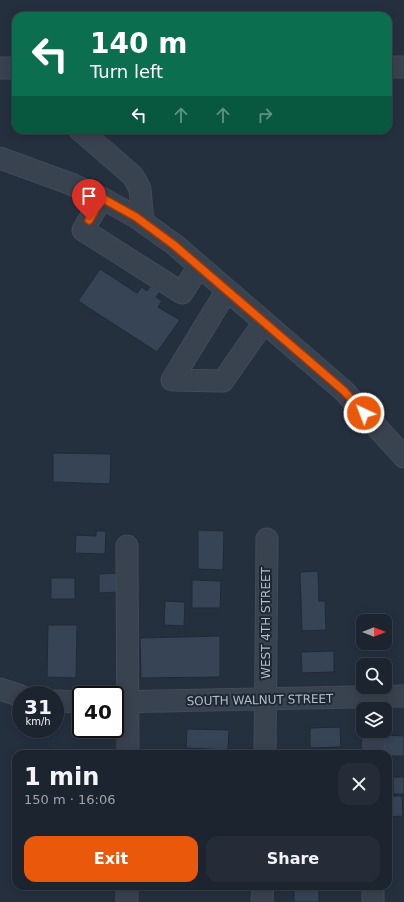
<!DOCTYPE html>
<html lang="en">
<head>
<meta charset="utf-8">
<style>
	:root { --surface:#1c242f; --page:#252c37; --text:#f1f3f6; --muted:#a0a4aa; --line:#3a414b; --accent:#ea580c }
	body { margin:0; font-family:"DejaVu Sans",sans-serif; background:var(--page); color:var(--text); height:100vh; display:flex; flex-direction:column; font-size:15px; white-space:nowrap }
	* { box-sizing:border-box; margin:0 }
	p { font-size:13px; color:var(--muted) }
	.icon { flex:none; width:22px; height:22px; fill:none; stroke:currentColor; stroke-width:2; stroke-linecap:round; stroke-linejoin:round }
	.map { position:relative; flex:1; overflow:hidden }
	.panel { position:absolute; left:12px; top:750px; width:380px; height:140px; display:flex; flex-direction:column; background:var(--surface); border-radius:12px; box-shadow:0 2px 10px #0003,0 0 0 1px var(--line) }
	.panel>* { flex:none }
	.banner { position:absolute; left:12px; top:12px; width:380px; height:122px; border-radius:12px; box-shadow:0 2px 10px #0003,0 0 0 1px var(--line); background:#0b6e4f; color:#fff; overflow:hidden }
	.needle { width:26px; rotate:90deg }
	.tools { position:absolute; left:356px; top:614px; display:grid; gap:8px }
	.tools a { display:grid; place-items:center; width:36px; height:36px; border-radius:8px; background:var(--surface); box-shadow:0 2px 10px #0003,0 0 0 1px var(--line); font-size:20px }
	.speed { position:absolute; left:12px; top:686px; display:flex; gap:8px; font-size:20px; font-weight:700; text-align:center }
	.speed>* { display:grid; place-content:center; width:52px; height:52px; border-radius:50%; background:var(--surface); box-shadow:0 2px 10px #0003,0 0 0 1px var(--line); line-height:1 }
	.speed small { font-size:10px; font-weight:400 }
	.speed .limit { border:2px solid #111; border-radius:6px; background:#fff; color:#111 }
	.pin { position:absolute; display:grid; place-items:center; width:34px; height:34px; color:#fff; margin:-41px -17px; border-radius:50% 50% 50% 0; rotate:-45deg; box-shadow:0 0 4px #0007 }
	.pin .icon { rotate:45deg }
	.me { position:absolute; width:44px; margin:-22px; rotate:317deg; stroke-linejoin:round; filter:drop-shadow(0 0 3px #0008) }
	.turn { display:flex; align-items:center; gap:14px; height:84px; padding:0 12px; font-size:18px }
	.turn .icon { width:52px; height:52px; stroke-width:2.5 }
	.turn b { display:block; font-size:28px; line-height:34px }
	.lanes { display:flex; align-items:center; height:38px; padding:0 12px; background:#0003; justify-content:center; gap:20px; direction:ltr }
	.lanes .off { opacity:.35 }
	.round { display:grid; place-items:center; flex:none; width:42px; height:42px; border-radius:12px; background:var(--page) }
	.overview { display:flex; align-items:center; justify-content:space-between; height:68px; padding:0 12px }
	h1 { font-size:24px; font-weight:700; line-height:30px }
	.cta { display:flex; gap:8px; margin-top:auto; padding:8px 12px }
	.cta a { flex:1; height:46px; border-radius:12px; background:var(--accent); color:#fff; font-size:16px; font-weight:700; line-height:46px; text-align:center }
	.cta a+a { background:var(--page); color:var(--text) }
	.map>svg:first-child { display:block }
</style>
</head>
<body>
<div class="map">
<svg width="404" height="902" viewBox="0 0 404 902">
	<rect width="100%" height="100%" fill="#25303f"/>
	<path fill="#364456" stroke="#202936" d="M 100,269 L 137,293 L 142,287 L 147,291 L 150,286 L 160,292 L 156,297 L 162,301 L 158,307 L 180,320 L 157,352 L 78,301 Z
		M 53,453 L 111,454 L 110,484 L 53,482 Z
		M 198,530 L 224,531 L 223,570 L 198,569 Z
		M 96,531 L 106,531 L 105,554 L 75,553 L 76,535 L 96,536 Z
		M 318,571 L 319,601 L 325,601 L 326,630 L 302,631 L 300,572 Z
		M 119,573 L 119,592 L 99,593 L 99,574 Z
		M 51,578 L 75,578 L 75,599 L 51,599 Z
		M 192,580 L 221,581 L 220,608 L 192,608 Z
		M 165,601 L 185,602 L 184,626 L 164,625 Z
		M 48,625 L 77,625 L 76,678 L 47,677 Z
		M 220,636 L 220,677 L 141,678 L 140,638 Z
		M 334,651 L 334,672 L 302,673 L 301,652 Z
		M 340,727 L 341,747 L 310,748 L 310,728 Z
		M 187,729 L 229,730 L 228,750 L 186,748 Z
		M 385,735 L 404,736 L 404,756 L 388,756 L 388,754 L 384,754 Z
		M 393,777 L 404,777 L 404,794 L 393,794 Z
		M 388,796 L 402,796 L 403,816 L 388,817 Z
		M 294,886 L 319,886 L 319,902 L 294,902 Z"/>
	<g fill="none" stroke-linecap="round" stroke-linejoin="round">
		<defs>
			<path id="minor" d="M 388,67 L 404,67
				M 0,68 L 16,68
				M 80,130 L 133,176 L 140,189 L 143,222
				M 0,158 L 71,184 L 107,201 L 136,217 L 175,245 L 344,391 L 404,457
				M 102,198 L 83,230 L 182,293 L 199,266
				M 227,290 L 172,380 L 223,381 L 264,322
				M 127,546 L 128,754
				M 0,689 L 21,696
				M 55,701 L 81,702
				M 115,702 L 404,696
				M 265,754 L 267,539
				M 374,754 L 374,731
				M 127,902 L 127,886
				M 262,902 L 263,886
				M 373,902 L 373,886"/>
		</defs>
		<use href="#minor" stroke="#424b58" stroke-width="23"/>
		<use href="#minor" stroke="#39424f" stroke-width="21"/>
	</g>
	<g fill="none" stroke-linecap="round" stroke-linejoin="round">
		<defs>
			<path id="route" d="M 89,220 L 102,198 L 136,217 L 174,245 L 344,391 L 364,413"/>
		</defs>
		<use href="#route" stroke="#983908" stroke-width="10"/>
		<use href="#route" stroke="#ea580c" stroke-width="7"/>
	</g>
	<g text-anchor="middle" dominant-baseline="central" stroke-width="4" stroke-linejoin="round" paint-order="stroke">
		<g font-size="12" fill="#b5bdca" stroke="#1e2734">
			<text transform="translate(266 623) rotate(-90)">WEST 4TH STREET</text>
			<text transform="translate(260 700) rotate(-1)">SOUTH WALNUT STREET</text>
		</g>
	</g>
</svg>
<div class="tools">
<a><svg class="needle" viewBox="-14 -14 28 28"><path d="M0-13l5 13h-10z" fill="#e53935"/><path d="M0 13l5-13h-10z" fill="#a0a4aa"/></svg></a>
<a><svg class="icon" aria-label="search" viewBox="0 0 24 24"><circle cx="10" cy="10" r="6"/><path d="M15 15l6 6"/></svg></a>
<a><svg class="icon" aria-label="layers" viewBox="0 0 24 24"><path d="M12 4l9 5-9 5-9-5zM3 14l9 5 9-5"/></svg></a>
</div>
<div class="speed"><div>31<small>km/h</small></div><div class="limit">40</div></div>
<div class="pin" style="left:89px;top:220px;background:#d93025"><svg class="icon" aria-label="arrive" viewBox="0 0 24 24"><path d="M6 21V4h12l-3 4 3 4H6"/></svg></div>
<svg class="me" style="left:364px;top:413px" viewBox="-20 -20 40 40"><circle r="17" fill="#ea580c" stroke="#fff" stroke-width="3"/><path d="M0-11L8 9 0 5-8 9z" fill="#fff"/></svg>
<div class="banner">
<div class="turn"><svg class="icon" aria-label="left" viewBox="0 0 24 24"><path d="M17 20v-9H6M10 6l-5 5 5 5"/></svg><div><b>140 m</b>Turn left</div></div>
<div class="lanes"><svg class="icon" aria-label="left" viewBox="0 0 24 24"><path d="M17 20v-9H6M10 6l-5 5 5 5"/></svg><svg class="icon off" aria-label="ahead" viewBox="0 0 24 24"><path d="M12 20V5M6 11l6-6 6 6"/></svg><svg class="icon off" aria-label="ahead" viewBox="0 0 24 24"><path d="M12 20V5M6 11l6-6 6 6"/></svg><svg class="icon off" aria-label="right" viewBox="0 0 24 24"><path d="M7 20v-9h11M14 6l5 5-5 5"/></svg></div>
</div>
<section class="panel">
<div class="overview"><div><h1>1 min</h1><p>150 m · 16:06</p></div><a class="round"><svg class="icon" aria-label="close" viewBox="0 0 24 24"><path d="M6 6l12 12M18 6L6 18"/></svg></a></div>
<div class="cta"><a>Exit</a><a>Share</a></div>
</section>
</div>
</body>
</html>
